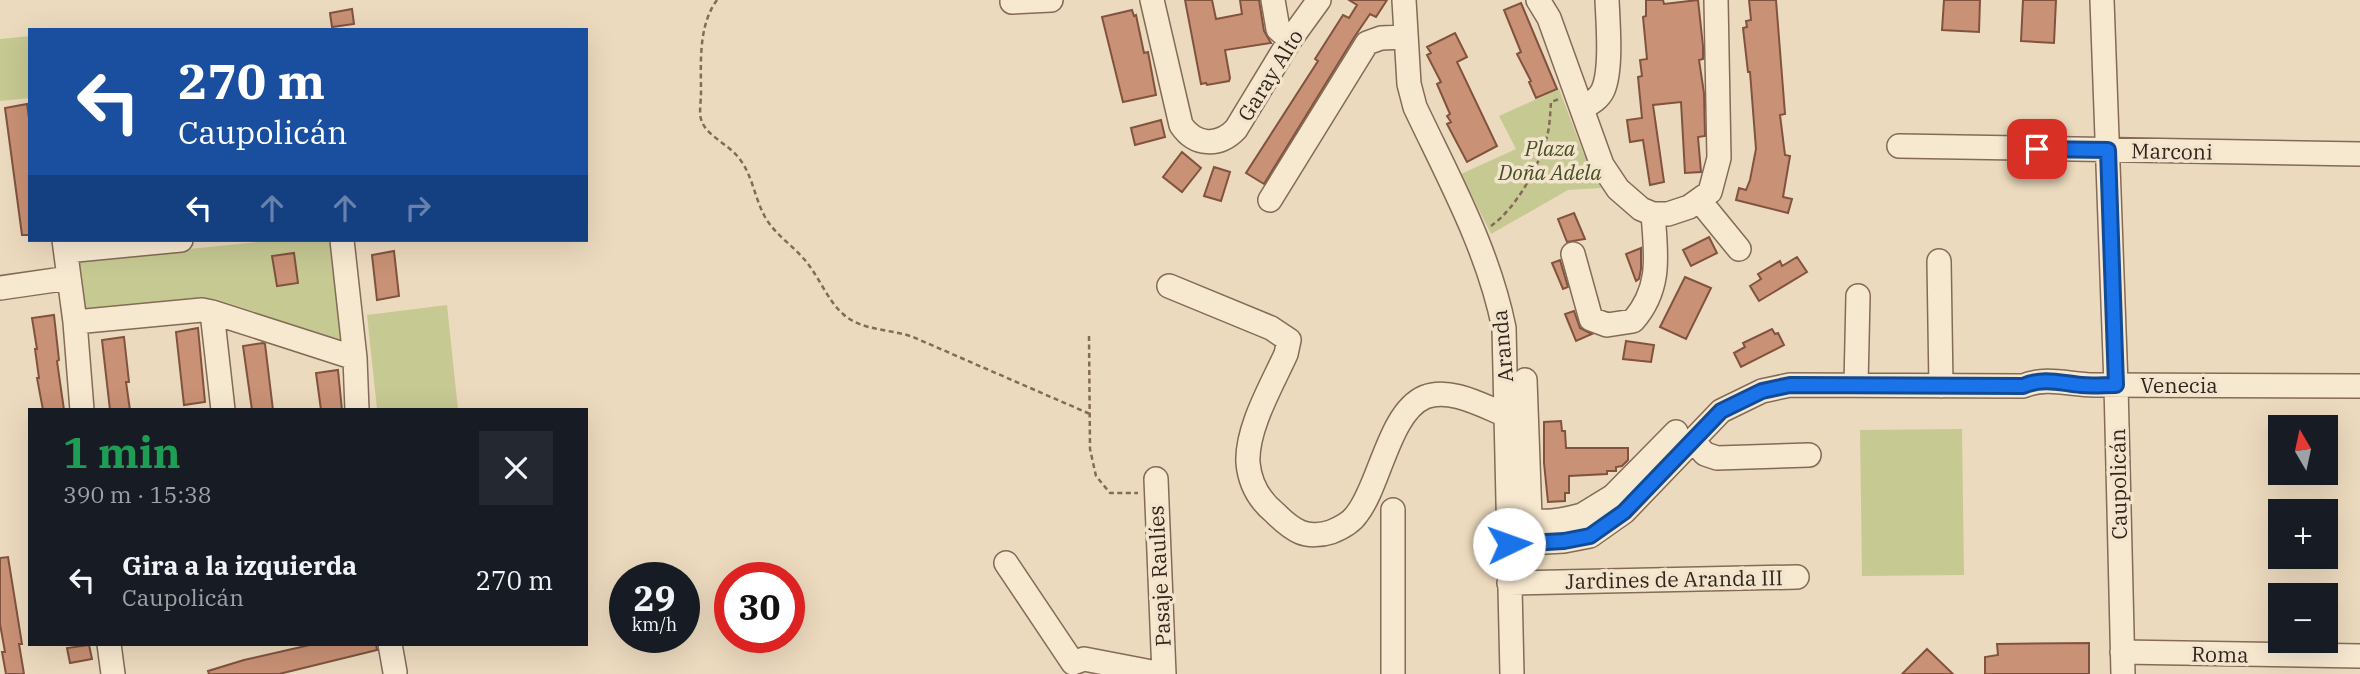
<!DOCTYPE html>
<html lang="es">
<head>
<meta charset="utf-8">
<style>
	:root { --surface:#171b24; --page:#242831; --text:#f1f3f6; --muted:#9ea1a6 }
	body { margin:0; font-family:"IBM Plex Serif",serif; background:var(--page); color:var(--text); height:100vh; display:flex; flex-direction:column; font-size:26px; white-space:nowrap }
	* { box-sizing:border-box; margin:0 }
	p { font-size:23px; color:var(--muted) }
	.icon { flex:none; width:38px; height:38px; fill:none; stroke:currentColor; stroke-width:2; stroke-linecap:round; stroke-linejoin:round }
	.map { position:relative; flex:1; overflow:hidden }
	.sheet { position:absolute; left:28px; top:408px; width:560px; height:238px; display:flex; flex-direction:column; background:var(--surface); border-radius:0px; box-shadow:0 7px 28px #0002 }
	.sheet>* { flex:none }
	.banner { position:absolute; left:28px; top:28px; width:560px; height:214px; border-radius:0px; box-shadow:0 7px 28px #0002; background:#1a4fa0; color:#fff; overflow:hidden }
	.needle { width:46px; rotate:351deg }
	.fabs { position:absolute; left:2268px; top:415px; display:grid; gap:14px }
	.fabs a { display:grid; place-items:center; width:70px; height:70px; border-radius:0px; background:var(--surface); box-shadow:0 7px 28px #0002; font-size:35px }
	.speed { position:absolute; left:609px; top:562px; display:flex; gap:14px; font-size:35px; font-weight:700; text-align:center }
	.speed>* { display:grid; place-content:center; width:91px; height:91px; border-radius:50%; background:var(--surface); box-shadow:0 7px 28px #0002; line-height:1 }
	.speed small { font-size:18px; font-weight:400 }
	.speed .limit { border:10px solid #d22; background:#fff; color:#111 }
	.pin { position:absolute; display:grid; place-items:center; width:60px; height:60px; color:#fff; margin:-30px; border-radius:14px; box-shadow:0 4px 10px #0006 }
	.me { position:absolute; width:77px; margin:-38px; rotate:87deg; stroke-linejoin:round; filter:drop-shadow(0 0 5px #0008) }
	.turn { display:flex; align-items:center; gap:24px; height:147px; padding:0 35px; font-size:32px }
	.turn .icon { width:91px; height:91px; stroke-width:2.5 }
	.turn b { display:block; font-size:49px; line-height:60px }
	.lanes { display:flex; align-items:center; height:66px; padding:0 35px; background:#0003; justify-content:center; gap:35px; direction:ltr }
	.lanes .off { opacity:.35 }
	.round { display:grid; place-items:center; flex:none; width:74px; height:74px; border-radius:0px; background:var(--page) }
	.overview { display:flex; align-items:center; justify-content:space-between; height:119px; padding:0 35px }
	h1 { font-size:42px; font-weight:800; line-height:52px; color:#1e9e55 }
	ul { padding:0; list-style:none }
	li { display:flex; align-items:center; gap:21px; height:105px; padding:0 35px }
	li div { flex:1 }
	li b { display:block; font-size:26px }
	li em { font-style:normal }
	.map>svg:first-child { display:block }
</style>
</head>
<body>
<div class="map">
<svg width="2360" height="674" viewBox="0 0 2360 674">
	<rect width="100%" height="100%" fill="#ecdabe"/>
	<path fill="#c7c993" d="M 30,36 L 30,98 L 0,101 L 0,39 Z
		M 1559,89 L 1583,152 L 1601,188 L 1568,190 L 1491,234 L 1461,174 L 1516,149 L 1499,116 Z
		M 277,240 L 335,240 L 348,343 L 216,299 L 88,311 L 83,307 L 77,264 L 80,260 Z
		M 447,305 L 458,409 L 377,409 L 367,315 Z
		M 1962,429 L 1964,575 L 1862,576 L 1860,430 Z"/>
	<path fill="#c99175" stroke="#81533e" stroke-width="2" d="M 1185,0 L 1212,0 L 1216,19 L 1242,14 L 1240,0 L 1259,0 L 1264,31 L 1271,43 L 1225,50 L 1230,78 L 1229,81 L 1207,85 L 1206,83 L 1201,84 Z
		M 1349,0 L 1387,0 L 1376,17 L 1370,14 L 1355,36 L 1264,184 L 1246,173 L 1318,61 L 1315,59 L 1343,15 L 1349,18 L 1357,5 Z
		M 1646,0 L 1663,0 L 1664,4 L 1698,0 L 1703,46 L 1703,59 L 1699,60 L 1704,93 L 1705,136 L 1698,137 L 1701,172 L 1685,173 L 1681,102 L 1653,105 L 1664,182 L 1650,185 L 1643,140 L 1630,142 L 1627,120 L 1642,118 L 1638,77 L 1642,76 L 1640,60 L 1647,59 L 1643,17 L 1646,16 Z
		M 1749,0 L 1776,0 L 1785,114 L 1780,115 L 1785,155 L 1790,156 L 1783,197 L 1792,199 L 1788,213 L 1736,200 L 1739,188 L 1746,190 L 1750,180 L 1756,149 L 1750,72 L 1748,72 L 1743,28 L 1747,27 L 1746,21 L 1751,20 Z
		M 1944,0 L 1980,0 L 1979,32 L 1942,30 Z
		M 2023,0 L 2056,0 L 2054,43 L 2021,41 Z
		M 1521,3 L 1557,89 L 1536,98 L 1529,82 L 1531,81 L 1517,54 L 1521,52 L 1504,10 Z
		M 352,9 L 354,24 L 332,27 L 330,13 Z
		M 1132,10 L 1134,16 L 1136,15 L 1144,53 L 1148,52 L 1156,95 L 1123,102 L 1102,17 Z
		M 1455,33 L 1467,57 L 1457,62 L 1497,146 L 1467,162 L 1447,124 L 1451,122 L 1447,116 L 1450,114 L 1437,84 L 1441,82 L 1427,55 L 1431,53 L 1427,47 Z
		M 27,104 L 30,125 L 30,235 L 22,235 L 5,108 Z
		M 1161,120 L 1165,137 L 1135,145 L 1131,128 Z
		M 1182,152 L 1201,168 L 1182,192 L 1163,177 Z
		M 1214,167 L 1230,172 L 1221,201 L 1204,196 Z
		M 1574,213 L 1585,239 L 1567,242 L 1558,219 Z
		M 1709,237 L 1717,253 L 1691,266 L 1683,250 Z
		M 1641,248 L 1641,269 L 1639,279 L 1636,281 L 1626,254 Z
		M 394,251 L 399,296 L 377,300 L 372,255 Z
		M 294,253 L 298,283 L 277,286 L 272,256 Z
		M 1797,257 L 1807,272 L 1759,301 L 1750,286 L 1761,279 L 1758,274 L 1780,261 L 1782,266 Z
		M 1560,260 L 1568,287 L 1563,289 L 1552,263 Z
		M 1685,277 L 1711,288 L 1686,339 L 1660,327 Z
		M 1574,311 L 1580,328 L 1592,334 L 1576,341 L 1565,314 Z
		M 54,315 L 59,360 L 57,361 L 64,410 L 43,410 L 37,378 L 39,378 L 35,349 L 37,349 L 32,318 Z
		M 198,328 L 205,402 L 184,405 L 176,332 Z
		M 1772,329 L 1775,334 L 1778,333 L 1784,345 L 1741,367 L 1734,353 L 1745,347 L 1743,343 Z
		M 124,337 L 129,382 L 126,382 L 130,410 L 110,410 L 102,340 Z
		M 1626,341 L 1654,345 L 1651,362 L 1623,359 Z
		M 263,343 L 265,344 L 273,410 L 252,410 L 243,346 Z
		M 338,370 L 342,410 L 321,410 L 316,373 Z
		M 1561,421 L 1562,431 L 1565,431 L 1566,448 L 1628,448 L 1628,460 L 1622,466 L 1616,467 L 1616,471 L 1607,471 L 1607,474 L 1569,476 L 1569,493 L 1565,493 L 1565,501 L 1548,502 L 1544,463 L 1544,422 Z
		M 8,557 L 22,644 L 19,644 L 24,674 L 6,674 L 2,652 L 5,652 L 0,624 L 0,558 Z
		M 2089,643 L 2089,674 L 1985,674 L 1985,657 L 1998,655 L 1997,644 Z
		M 314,644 L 376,644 L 377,650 L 279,674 L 209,674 L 208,671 L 244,660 Z
		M 89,645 L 92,659 L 70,663 L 67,648 Z
		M 1927,649 L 1953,674 L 1902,674 Z"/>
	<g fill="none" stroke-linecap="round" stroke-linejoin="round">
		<defs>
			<path id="minor" d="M 1152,0 L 1181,125 C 1195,146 1219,147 1236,129 L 1290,40 L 1319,0
				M 1273,0 L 1278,29 L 1290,40
				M 1404,0 L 1409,84 L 1415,107 C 1449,179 1488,249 1504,328 L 1512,674
				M 1538,0 L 1549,18 L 1602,165 L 1618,189 L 1641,209 L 1653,214 L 1668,214 L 1689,207 L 1710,192 L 1719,158 L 1716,0
				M 2102,0 L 2116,385 L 2123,674
				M 1012,2 L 1051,0
				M 1582,108 C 1591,103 1599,99 1603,90 C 1612,70 1608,23 1607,0
				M 1899,146 L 2360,154
				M 1270,200 L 1367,43 L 1381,38 L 1405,37
				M 1699,200 L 1739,249
				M 64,240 L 75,322 L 82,410
				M 342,240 L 355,358 L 357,410
				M 66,251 L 181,240
				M 1573,254 L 1591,319 L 1607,325 L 1633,321 C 1662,288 1656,254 1653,214
				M 1939,261 L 1941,386
				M 1169,286 L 1271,328 L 1289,340 L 1286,354 C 1272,385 1246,429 1248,463 C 1250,484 1259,500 1275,513 C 1282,520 1291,528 1300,532 C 1309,536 1322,535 1331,532 C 1341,528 1351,523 1357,514 C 1380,485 1389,412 1425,397 C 1450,387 1483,406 1506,415
				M 0,288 L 69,278
				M 212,312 L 223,410
				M 75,322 L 202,310 L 212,312 L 355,358
				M 1525,380 L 1530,517 L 1532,520 C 1547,524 1567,519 1582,515
				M 1856,385 L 1858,296
				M 1693,441 L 1705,454 L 1717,458 L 1809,455
				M 1156,479 L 1164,674
				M 1393,510 L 1393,674
				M 1587,528 L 1582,515 L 1613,496 L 1676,432
				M 1509,544 L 1564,541 L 1590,536 L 1624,512 L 1721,411 L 1762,391 L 1790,385 L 2023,386 C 2047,376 2070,385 2094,385 L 2360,386
				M 1006,563 L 1073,663
				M 1509,583 L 1797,577
				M 109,644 L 113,674
				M 390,644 L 395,672
				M 2122,652 L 2360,656
				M 1073,663 L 1084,659 L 1162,674"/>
		</defs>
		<use href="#minor" stroke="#836b57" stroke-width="26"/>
		<path stroke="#836b57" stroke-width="2.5" stroke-dasharray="5 3.5" stroke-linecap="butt" d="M 717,0 C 698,26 701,62 701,93 C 701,101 699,112 701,119 C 705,135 728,144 738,157 C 752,173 754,196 764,215 C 774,234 790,243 803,258 C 818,274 827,300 843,314 C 861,331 892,329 913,337 L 1090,414
			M 1491,226 C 1516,208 1537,170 1546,140 C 1550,128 1550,114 1551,102 L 1559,99
			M 1089,336 L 1090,449 L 1096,476 L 1110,493 L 1138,493"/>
		<use href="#minor" stroke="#f7e8d0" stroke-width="23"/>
	</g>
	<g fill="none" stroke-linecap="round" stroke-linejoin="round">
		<defs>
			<path id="route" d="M 1509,544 L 1564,541 L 1590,536 L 1624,512 L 1721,411 L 1762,391 L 1790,385 L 2023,386 C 2044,377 2060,383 2081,385 C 2092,386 2104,385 2116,385 L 2108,150 L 2037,149"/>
		</defs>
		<use href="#route" stroke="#114b97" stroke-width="18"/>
		<use href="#route" stroke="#1a73e8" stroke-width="12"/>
	</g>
	<g text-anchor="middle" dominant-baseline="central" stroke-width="7" stroke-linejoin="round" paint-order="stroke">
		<g font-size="21" fill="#33251c" stroke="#f3e5cd">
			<text transform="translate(1270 75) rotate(-58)">Garay Alto</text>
			<text transform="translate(2172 151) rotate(1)">Marconi</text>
			<text transform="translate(1502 346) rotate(-95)">Aranda</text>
			<text x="2179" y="385">Venecia</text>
			<text transform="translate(2118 484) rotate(-91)">Caupolicán</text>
			<text transform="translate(1159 576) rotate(-93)">Pasaje Raulíes</text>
			<text transform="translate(1674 579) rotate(-1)">Jardines de Aranda III</text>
			<text transform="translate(2220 654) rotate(1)">Roma</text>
		</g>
		<g font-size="21" font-style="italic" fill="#474e23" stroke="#f3e5cd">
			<text x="1550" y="148">Plaza<tspan x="1550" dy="24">Doña Adela</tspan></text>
		</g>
	</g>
</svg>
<div class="fabs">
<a><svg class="needle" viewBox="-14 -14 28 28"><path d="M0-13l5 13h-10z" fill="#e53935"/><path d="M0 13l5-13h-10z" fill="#9ea1a6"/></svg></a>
<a>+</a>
<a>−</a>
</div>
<div class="speed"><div>29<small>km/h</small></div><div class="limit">30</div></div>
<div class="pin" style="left:2037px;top:149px;background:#d93025"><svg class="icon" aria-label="arrive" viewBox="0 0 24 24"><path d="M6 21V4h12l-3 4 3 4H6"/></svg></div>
<svg class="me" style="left:1509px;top:544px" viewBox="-20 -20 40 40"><circle r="19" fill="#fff"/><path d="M0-13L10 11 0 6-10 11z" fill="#1a73e8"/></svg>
<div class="banner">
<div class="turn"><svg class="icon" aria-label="left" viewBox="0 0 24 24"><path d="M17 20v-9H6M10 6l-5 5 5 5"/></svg><div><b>270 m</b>Caupolicán</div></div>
<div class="lanes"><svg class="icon" aria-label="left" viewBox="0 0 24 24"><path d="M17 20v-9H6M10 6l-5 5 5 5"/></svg><svg class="icon off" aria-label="ahead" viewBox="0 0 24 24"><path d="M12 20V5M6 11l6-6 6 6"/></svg><svg class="icon off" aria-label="ahead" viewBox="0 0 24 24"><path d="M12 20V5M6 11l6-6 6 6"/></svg><svg class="icon off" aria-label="right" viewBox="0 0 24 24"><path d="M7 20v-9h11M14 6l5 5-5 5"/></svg></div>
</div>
<section class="sheet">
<div class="overview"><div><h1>1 min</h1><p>390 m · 15:38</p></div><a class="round"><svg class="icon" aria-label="close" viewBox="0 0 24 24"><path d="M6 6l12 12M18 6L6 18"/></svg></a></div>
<ul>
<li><svg class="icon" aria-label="left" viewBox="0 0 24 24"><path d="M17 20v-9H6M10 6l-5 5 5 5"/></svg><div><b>Gira a la izquierda</b><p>Caupolicán</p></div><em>270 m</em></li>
</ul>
</section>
</div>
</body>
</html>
